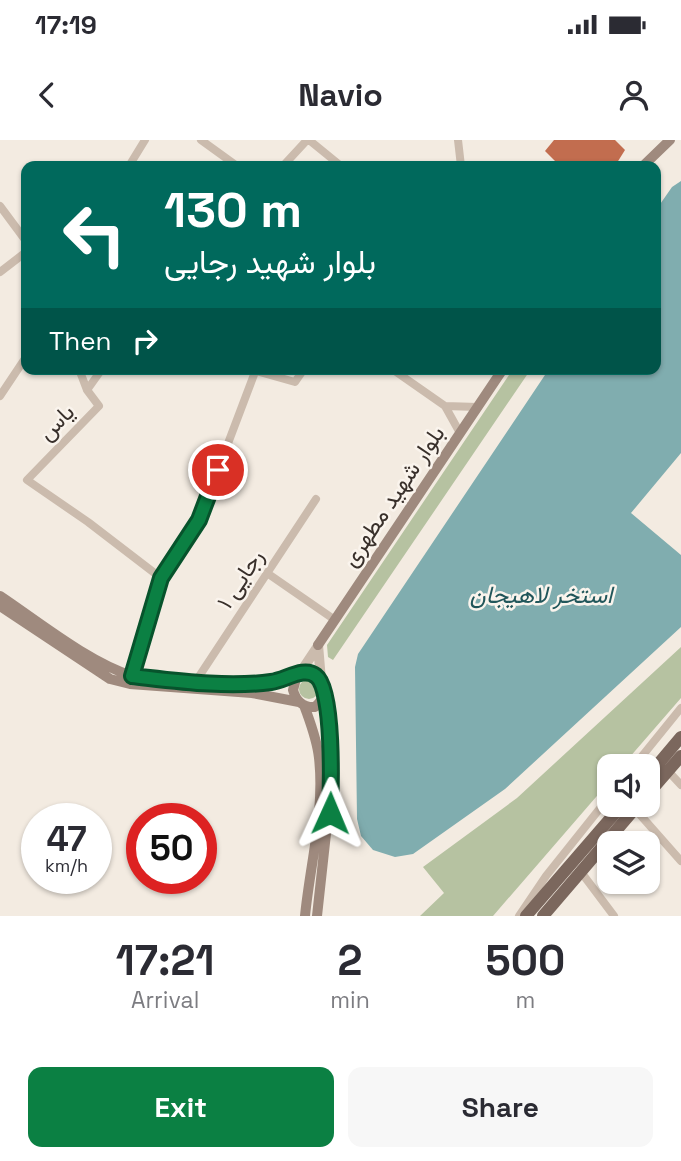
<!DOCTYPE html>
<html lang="en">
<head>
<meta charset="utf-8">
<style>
	:root { --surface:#fff; --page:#f7f7f7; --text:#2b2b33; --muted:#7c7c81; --accent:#0b8043 }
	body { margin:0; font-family:"Space Grotesk",Vazirmatn,sans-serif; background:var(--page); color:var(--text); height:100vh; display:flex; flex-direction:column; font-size:26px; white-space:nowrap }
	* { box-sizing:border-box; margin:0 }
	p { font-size:23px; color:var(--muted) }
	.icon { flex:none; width:38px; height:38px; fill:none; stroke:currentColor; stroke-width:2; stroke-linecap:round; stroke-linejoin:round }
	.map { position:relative; height:776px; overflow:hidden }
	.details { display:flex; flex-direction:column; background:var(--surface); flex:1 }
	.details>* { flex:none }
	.hud { position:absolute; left:21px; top:21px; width:640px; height:214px; border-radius:14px; box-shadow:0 2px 5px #0004; background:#00695c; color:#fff; overflow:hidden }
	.fabs { position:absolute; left:597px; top:614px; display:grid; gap:14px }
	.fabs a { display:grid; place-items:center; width:63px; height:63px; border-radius:14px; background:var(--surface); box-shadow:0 2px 5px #0004; font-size:35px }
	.speed { position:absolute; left:21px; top:663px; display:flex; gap:14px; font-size:35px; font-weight:700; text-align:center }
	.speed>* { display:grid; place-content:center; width:91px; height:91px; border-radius:50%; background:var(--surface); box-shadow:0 2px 5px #0004; line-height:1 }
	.speed small { font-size:18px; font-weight:400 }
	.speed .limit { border:10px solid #d22; background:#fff; color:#111 }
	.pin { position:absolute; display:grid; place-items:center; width:60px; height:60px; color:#fff; margin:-30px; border:4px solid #fff; border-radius:50%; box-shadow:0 2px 7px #0007 }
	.me { position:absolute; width:77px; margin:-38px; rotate:1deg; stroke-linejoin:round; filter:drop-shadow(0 0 5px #0008) }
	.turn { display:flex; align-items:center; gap:24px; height:147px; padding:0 28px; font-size:32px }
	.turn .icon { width:91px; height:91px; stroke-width:2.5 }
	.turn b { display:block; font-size:49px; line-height:60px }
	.then { display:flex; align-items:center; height:66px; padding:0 28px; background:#0003; gap:14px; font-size:26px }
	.eta { display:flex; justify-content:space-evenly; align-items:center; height:119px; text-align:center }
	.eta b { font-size:42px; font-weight:600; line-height:49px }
	.cta { display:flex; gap:14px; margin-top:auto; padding:14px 28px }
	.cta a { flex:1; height:80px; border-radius:14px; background:var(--accent); color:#fff; font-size:28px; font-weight:600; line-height:80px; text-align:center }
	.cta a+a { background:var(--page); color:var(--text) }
	.status { display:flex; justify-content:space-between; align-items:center; height:49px; padding:0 35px; background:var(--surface); direction:ltr }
	.status svg { height:19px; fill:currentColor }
	header { display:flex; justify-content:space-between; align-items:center; height:91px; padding:0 28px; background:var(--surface); font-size:32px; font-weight:600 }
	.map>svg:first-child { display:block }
</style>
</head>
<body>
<div class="status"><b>17:19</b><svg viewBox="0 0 49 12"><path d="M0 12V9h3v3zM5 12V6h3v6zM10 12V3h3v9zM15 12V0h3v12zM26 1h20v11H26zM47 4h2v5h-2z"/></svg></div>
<header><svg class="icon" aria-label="back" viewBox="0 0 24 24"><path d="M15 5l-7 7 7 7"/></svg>Navio<svg class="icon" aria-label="person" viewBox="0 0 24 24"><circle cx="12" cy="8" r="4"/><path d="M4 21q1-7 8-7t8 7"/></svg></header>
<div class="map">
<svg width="681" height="776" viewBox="0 0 681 776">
	<rect width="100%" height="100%" fill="#f3ebe1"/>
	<path fill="#b6c2a1" d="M 513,229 L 531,229 L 333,520 L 328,517 L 327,505 Z
		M 681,507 L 681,558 L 622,626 L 609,626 L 609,642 L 493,776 L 420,776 L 444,753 L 423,727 L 517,658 Z
		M299 549a10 10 0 1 1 20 0a10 10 0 1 1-20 0Z"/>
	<path fill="#80adaf" d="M 681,41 L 681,313 L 631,373 L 681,415 L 681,487 L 505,649 L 413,714 L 395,717 L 373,710 L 361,696 L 357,679 L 355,527 L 358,514 L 549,229 L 656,229 L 656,70 L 672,47 Z"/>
	<path fill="#c26d4f" d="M 554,0 L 615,0 L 625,10 L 615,26 L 560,26 L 545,11 Z"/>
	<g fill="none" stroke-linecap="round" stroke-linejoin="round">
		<path stroke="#cbbbad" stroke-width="8" d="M 201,0 L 237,26
			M 309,0 L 341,26
			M 458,0 L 461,26
			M 129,26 L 145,0
			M 283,26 L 307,0
			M 0,66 L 26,101
			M 0,132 L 26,112
			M 79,229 L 87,250 L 99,266 L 27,340 L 88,382 L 161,438
			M 249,229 L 295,242 L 304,229
			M 392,229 L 445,266 L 460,293
			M 87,250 L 102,229
			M 0,256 L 26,217
			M 445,266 L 478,267
			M 267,433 L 335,480
			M 132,536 L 161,438 L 199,380 L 255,232
			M 196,541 L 316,359
			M 634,626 L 681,568
			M 668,631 L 681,645
			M 635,669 L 681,721
			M 581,732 L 614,776
			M 519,776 L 546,736 L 609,657"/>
		<path stroke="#cbbbad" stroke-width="10" d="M 318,505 L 321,540
			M 300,533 L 318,506"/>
		<path stroke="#9f8a7e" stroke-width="10" d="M 643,26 L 670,0
			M 0,456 C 39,482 88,522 132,536 C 185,542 245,551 297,535
			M 0,466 L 110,539 L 130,544 L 252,553 L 299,562
			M 318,505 L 503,229
			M 308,531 C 324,539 329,555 315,567 C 303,568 296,561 293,550 L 297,535 Z
			M 304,565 C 310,582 317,599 319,618 C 325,671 310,724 305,776
			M 317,776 L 331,648 L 330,591 L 324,549"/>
		<path stroke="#7b675d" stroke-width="12" d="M 648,636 L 681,597
			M 648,654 L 681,616
			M 526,776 L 622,665
			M 543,776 L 638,665"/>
	</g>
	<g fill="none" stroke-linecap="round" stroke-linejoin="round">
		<defs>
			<path id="route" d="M 218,330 L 199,380 L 161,438 L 132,536 C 177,541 226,548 271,542 C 286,540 304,526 316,536 C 334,549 331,649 330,673"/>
		</defs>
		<use href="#route" stroke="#07532c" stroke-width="18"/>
		<use href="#route" stroke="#0b8043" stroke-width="12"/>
	</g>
	<g text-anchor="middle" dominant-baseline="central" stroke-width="5" stroke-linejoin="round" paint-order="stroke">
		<g font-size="23" fill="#39302b" stroke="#faf4ed">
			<text transform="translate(56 282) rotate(-45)">یاس</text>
			<text transform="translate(393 356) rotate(-56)">بلوار شهید مطهری</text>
			<text transform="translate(240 439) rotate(-57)">رجایی ۱</text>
		</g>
		<g font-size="24" font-style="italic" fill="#21565a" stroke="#faf4ed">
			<text x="541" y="454">استخر لاهیجان</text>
		</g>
	</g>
</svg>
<div class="fabs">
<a><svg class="icon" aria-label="sound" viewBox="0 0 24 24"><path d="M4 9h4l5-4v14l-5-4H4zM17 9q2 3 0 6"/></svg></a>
<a><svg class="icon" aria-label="layers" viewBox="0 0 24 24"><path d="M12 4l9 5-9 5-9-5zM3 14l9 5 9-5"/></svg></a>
</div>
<div class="speed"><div>47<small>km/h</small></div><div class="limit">50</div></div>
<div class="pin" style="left:218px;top:330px;background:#d93025"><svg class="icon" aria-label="arrive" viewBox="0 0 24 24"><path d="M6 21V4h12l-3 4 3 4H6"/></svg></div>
<svg class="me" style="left:330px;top:673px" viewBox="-20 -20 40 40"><path d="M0-17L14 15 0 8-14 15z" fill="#0b8043" stroke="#fff" stroke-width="4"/></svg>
<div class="hud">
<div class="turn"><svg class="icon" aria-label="left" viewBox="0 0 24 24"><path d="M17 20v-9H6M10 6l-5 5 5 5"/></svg><div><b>130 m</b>بلوار شهید رجایی</div></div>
<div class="then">Then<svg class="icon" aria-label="right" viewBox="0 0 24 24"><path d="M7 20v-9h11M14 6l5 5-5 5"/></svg></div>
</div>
</div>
<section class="details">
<div class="eta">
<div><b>17:21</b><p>Arrival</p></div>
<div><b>2</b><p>min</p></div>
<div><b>500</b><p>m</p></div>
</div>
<div class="cta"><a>Exit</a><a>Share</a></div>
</section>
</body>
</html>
